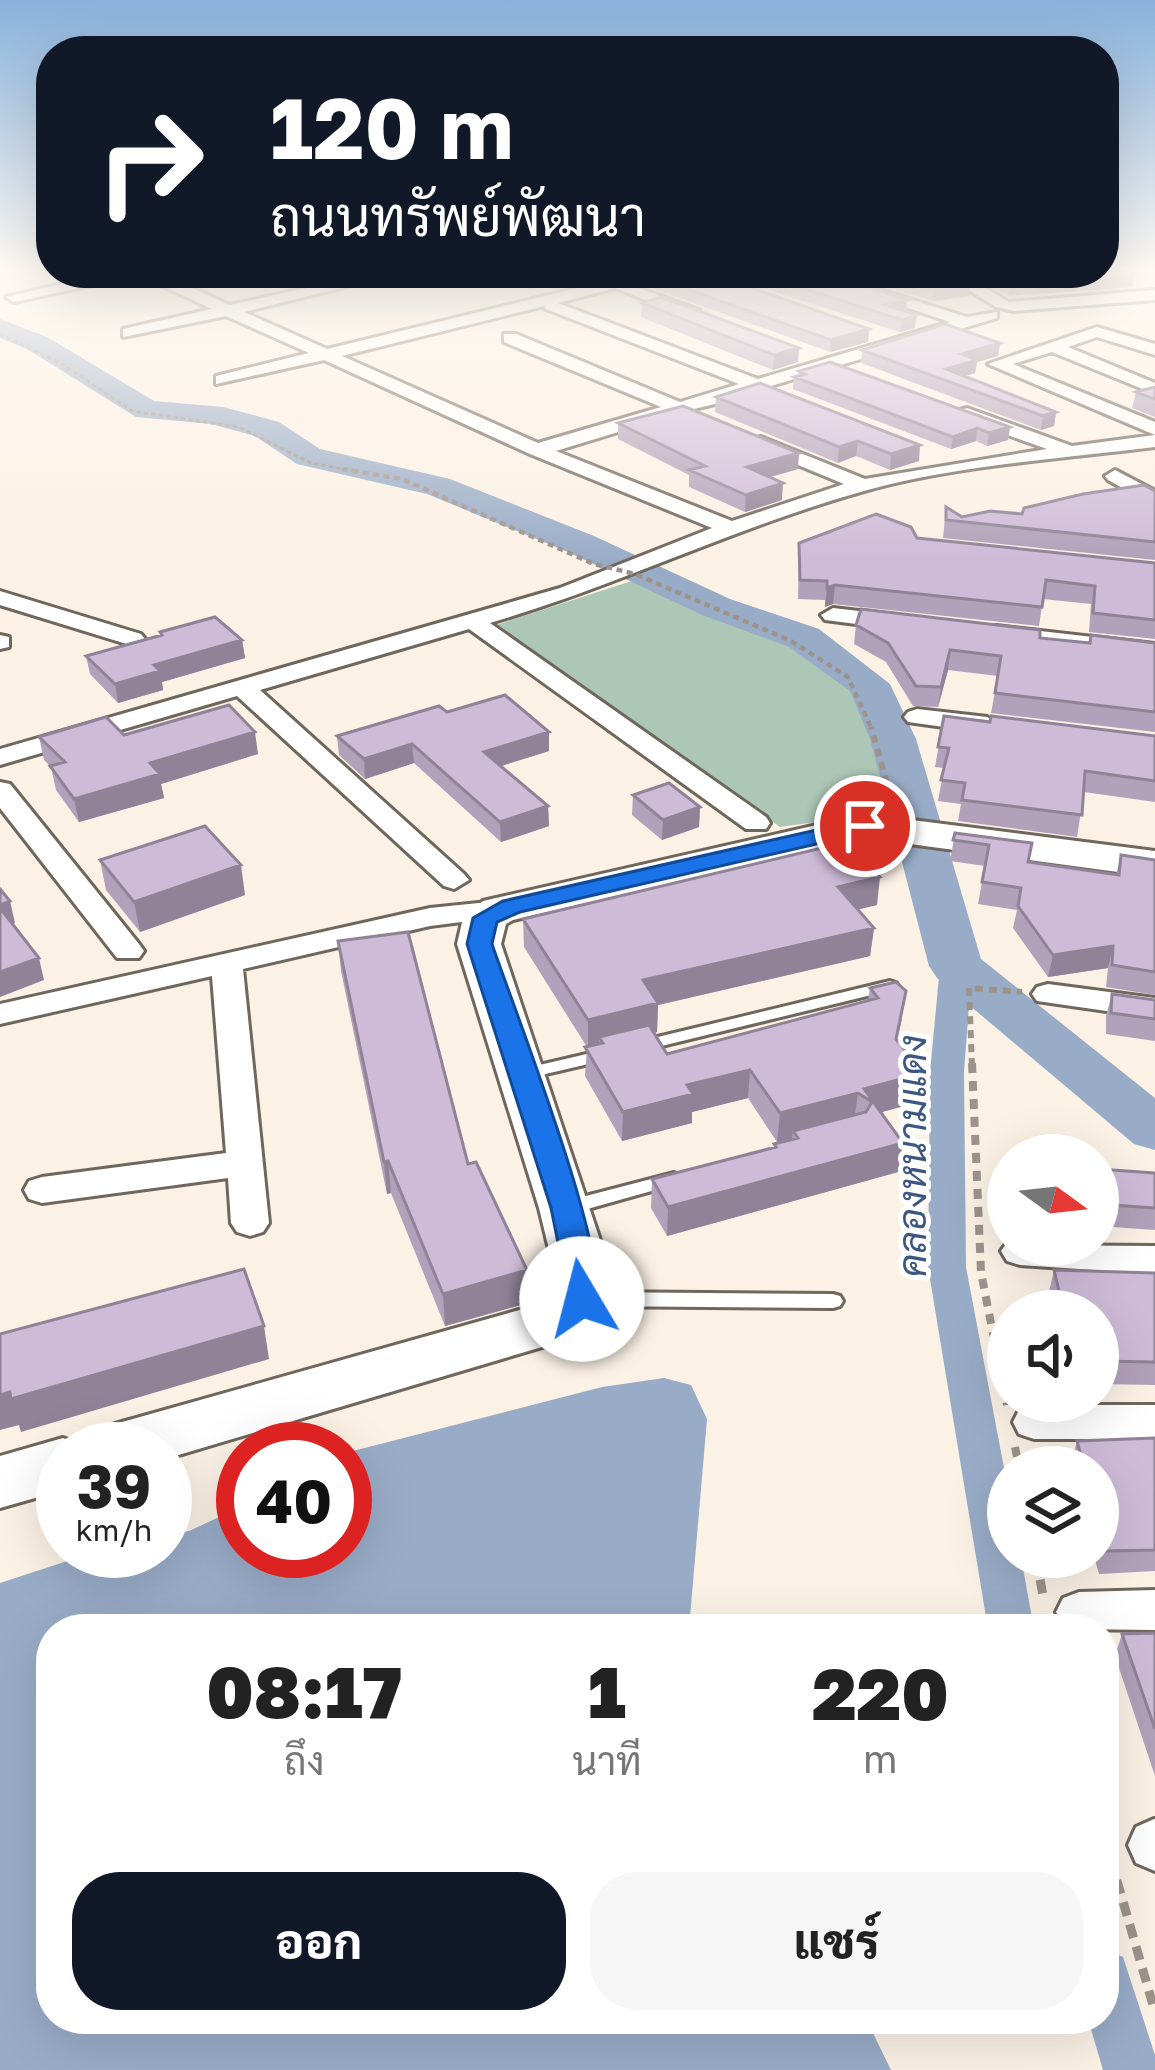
<!DOCTYPE html>
<html lang="th">
<head>
<meta charset="utf-8">
<style>
	:root { --surface:#fff; --page:#f6f6f6; --text:#222; --muted:#767676; --accent:#111827 }
	body { margin:0; font-family:"Golos Text",Sarabun,sans-serif; background:var(--page); color:var(--text); height:100vh; display:flex; flex-direction:column; font-size:45px; white-space:nowrap }
	* { box-sizing:border-box; margin:0 }
	p { font-size:39px; color:var(--muted) }
	.icon { flex:none; width:66px; height:66px; fill:none; stroke:currentColor; stroke-width:2; stroke-linecap:round; stroke-linejoin:round }
	.map { position:relative; flex:1; overflow:hidden }
	.panel { position:absolute; left:36px; top:1614px; width:1083px; height:420px; display:flex; flex-direction:column; background:var(--surface); border-radius:48px; box-shadow:0 12px 48px #0002 }
	.panel>* { flex:none }
	.top-card { position:absolute; left:36px; top:36px; width:1083px; height:252px; border-radius:48px; box-shadow:0 12px 48px #0002; background:#111827; color:#fff; overflow:hidden }
	.needle { width:78px; rotate:105deg }
	.controls { position:absolute; left:987px; top:1134px; display:grid; gap:24px }
	.controls a { display:grid; place-items:center; width:132px; height:132px; border-radius:50%; background:var(--surface); box-shadow:0 12px 48px #0002; font-size:60px }
	.speed { position:absolute; left:36px; top:1422px; display:flex; gap:24px; font-size:60px; font-weight:700; text-align:center }
	.speed>* { display:grid; place-content:center; width:156px; height:156px; border-radius:50%; background:var(--surface); box-shadow:0 12px 48px #0002; line-height:1 }
	.speed small { font-size:30px; font-weight:400 }
	.speed .limit { border:18px solid #d22; background:#fff; color:#111 }
	.pin { position:absolute; display:grid; place-items:center; width:102px; height:102px; color:#fff; margin:-51px; border:6px solid #fff; border-radius:50%; box-shadow:0 3px 12px #0007 }
	.me { position:absolute; width:132px; margin:-66px; rotate:352deg; stroke-linejoin:round; filter:drop-shadow(0 0 9px #0008) }
	.turn { display:flex; align-items:center; gap:42px; height:252px; padding:0 36px; font-size:54px }
	.turn .icon { width:156px; height:156px; stroke-width:2.5 }
	.turn b { display:block; font-size:84px; line-height:102px }
	.eta { display:flex; justify-content:space-evenly; align-items:center; height:204px; text-align:center }
	.eta b { font-size:72px; font-weight:800; line-height:84px }
	.action { display:flex; gap:24px; margin-top:auto; padding:24px 36px }
	.action a { flex:1; height:138px; border-radius:48px; background:var(--accent); color:#fff; font-size:48px; font-weight:800; line-height:138px; text-align:center }
	.action a+a { background:var(--page); color:var(--text) }
	.map>svg:first-child { display:block }
</style>
</head>
<body>
<div class="map">
<svg width="1155" height="2070" viewBox="0 0 1155 2070">
	<rect width="100%" height="100%" fill="#fcf1e5"/>
	<path fill="#adc7b6" d="M 638,579 C 684,598 821,642 846,679 C 873,717 877,768 887,812 L 780,827 L 496,625 Z"/>
	<path fill="#99acc7" d="M 664,1378 L 691,1385 L 707,1419 L 689,1629 L 51,1629 L 51,2019 L 866,2019 L 891,2070 L 0,2070 L 0,1583 L 98,1551 L 165,1551 L 165,1536 L 189,1531 L 243,1506 L 243,1551 L 345,1551 L 345,1453 L 602,1387 Z"/>
	<g fill="none" stroke-linecap="round" stroke-linejoin="round">
		<path fill="#99acc7" fill-rule="evenodd" d="M 956,957 L 972,966 L 964,1072 L 966,1267 L 1008,1489 L 1008,1557 L 1021,1557 L 1034,1629 L 988,1629 L 928,1267 L 930,1072 L 940,966 Z
			M 1104,1949 L 1123,1957 L 1155,2055 L 1155,2070 L 1103,2070 L 1088,2019 L 1104,2019 Z"/>
		<path fill="#99acc7" fill-rule="evenodd" d="M 0,319 L 47,337 L 154,401 L 223,407 L 279,422 L 320,449 L 450,479 L 594,536 L 730,599 L 819,629 L 890,684 L 916,739 L 981,959 L 1155,1098 L 1155,1150 L 1134,1144 L 937,978 L 929,966 L 870,739 L 850,691 L 789,647 L 702,615 L 568,552 L 427,494 L 297,464 L 255,436 L 211,424 L 136,417 L 27,349 L 0,338 Z"/>
		<defs>
			<path id="lane" d="M 890,981 L 896,983 L 898,986 L 896,989 L 641,1051 L 633,1046 L 641,1041 Z
				M 604,1050 L 612,1055 L 610,1059 L 524,1079 L 516,1074 L 518,1070 Z
				M 674,1173 L 680,1175 L 683,1179 L 680,1183 L 566,1215 L 559,1213 L 557,1208 L 559,1203 Z
				M 588,1292 L 833,1294 L 840,1296 L 843,1301 L 840,1306 L 833,1308 L 588,1306 L 581,1304 L 578,1299 L 581,1294 Z"/>
			<path id="street" d="M 110,273 L 158,273 L 230,305 L 373,273 L 402,273 L 244,312 L 327,349 L 640,273 L 667,273 L 630,285 L 699,310 L 699,316 L 687,316 L 615,288 L 558,303 L 758,379 L 950,322 L 803,273 L 827,273 L 967,317 L 997,312 L 997,318 L 771,386 L 769,391 L 694,409 L 693,415 L 677,414 L 556,451 L 732,521 L 844,484 L 754,447 L 754,439 L 761,437 L 865,479 L 1047,449 L 960,418 L 960,410 L 967,408 L 1072,446 L 1155,435 L 1155,447 C 1059,459 957,465 864,491 C 736,527 617,586 490,623 L 766,817 L 770,823 L 766,829 L 746,829 L 469,629 L 260,690 L 464,874 L 469,880 L 454,889 L 444,886 L 237,696 L 0,765 L 0,749 L 560,588 L 712,528 L 530,454 L 324,360 L 216,384 L 216,376 L 309,353 L 226,316 L 123,337 L 123,329 L 212,309 L 139,275 L 14,302 L 6,297 ZM 544,306 L 546,309 L 739,384 L 680,402 L 516,334 L 504,334 L 504,342 L 661,407 L 538,443 L 342,356 Z
				M 941,273 L 960,273 L 1009,302 L 1155,290 L 1155,300 L 1014,311 L 996,307 Z
				M 1097,327 L 1155,344 L 1155,355 L 1097,337 L 1068,347 L 1155,383 L 1155,394 L 1052,352 L 1013,364 L 1155,422 L 1155,435 L 988,364 Z
				M 1115,470 L 1155,491 L 1155,506 L 1108,480 L 1105,476 Z
				M 0,591 L 141,634 L 145,639 L 133,646 L 0,605 Z
				M 833,608 L 903,616 L 915,623 L 903,630 L 825,620 L 821,615 Z
				M 996,626 L 1155,644 L 1155,658 L 988,638 L 988,628 Z
				M 0,635 L 9,637 L 9,647 L 0,649 Z
				M 917,709 L 987,717 L 1000,725 L 987,733 L 908,722 L 904,717 L 908,712 Z
				M 0,782 L 10,784 L 139,944 L 144,951 L 139,958 L 117,958 L 0,808 Z
				M 498,901 L 513,910 L 509,916 L 430,926 L 243,969 L 269,1223 L 263,1232 L 250,1236 L 237,1232 L 231,1223 L 228,1178 L 42,1203 L 29,1199 L 24,1190 L 29,1181 L 42,1177 L 226,1153 L 212,976 L 0,1024 L 0,1004 L 430,908 Z
				M 1048,984 L 1155,998 L 1155,1018 L 1037,1001 L 1032,994 L 1037,987 Z
				M 1008,1241 L 1008,1245 L 1155,1246 L 1155,1274 L 1020,1265 L 1007,1261 L 1001,1251 Z
				M 1034,1405 L 1155,1405 L 1155,1439 L 1034,1439 L 1019,1434 L 1013,1422 L 1019,1410 Z
				M 1155,1590 L 1155,1630 L 1069,1629 L 1063,1626 L 1056,1612 L 1063,1598 L 1079,1592 Z
				M 1154,1819 L 1155,1819 L 1155,1871 L 1136,1863 L 1128,1845 L 1136,1827 Z"/>
			<path id="secondary" d="M 865,814 L 1155,851 L 1155,877 L 865,838 L 513,920 L 506,924 L 501,944 L 610,1270 C 611,1312 601,1315 569,1339 L 165,1459 L 165,1449 L 63,1449 L 63,1490 L 0,1508 L 0,1456 L 63,1438 L 85,1446 L 93,1431 L 115,1424 L 530,1307 L 554,1290 L 554,1270 L 539,1208 L 457,944 L 463,918 L 483,901 Z"/>
		</defs>
		<use href="#lane" stroke="#6f665c" stroke-width="6"/>
		<use href="#street" stroke="#6f665c" stroke-width="6"/>
		<use href="#secondary" stroke="#6f665c" stroke-width="6"/>
		<path stroke="#9c948c" stroke-width="6" stroke-dasharray="8 6" stroke-linecap="butt" d="M 972,1066 L 969,988 L 1022,992"/>
		<path stroke="#9c948c" stroke-width="8" stroke-dasharray="10 8" stroke-linecap="butt" d="M 972,1063 L 981,1272 L 1007,1405
			M 1015,1447 L 1019,1467"/>
		<path stroke="#9c948c" stroke-width="9" stroke-dasharray="14 9" stroke-linecap="butt" d="M 1036,1557 L 1044,1601
			M 1104,1836 L 1155,2012"/>
		<use href="#lane" fill="#fff" fill-rule="evenodd"/>
		<use href="#street" fill="#fff" fill-rule="evenodd"/>
		<use href="#secondary" fill="#fff" fill-rule="evenodd"/>
		<path stroke="#9c948c" stroke-width="3" stroke-dasharray="4.5 3" stroke-linecap="butt" d="M 0,334 L 62,364 L 132,411 L 239,427 L 311,463 L 359,472"/>
		<path stroke="#9c948c" stroke-width="4.5" stroke-dasharray="6 4.5" stroke-linecap="butt" d="M 342,469 L 402,479 L 594,564 L 635,574 L 791,641 L 848,677 L 872,730"/>
		<path stroke="#9c948c" stroke-width="6" stroke-dasharray="8 6" stroke-linecap="butt" d="M 865,826 L 869,817 L 896,815 L 871,727"/>
	</g>
	<path fill="#b1a1ba" d="M 716,273 L 826,273 L 906,312 L 915,328 L 900,332 Z
		M 842,273 L 953,273 L 969,296 L 933,301 Z
		M 969,273 L 1104,273 L 1134,275 L 1132,287 L 1008,296 Z
		M 644,274 L 869,329 L 868,342 L 830,352 L 644,285 Z
		M 642,303 L 798,362 L 773,370 L 641,317 Z
		M 1000,343 L 998,356 L 977,362 L 975,373 L 964,376 L 1056,412 L 1054,426 L 1041,430 L 861,363 L 862,350 Z
		M 799,371 L 1010,427 L 1008,440 L 987,446 L 976,441 L 951,449 L 793,389 L 794,377 L 799,375 Z
		M 1155,387 L 1155,417 L 1132,408 L 1136,392 Z
		M 716,397 L 919,461 L 890,470 L 856,456 L 838,463 L 715,412 Z
		M 618,423 L 798,469 L 769,477 L 782,500 L 745,512 L 689,487 L 689,475 L 618,439 Z
		M 1155,491 L 1155,560 L 943,538 L 946,507 L 962,517 L 1022,514 Z
		M 917,538 L 1155,563 L 1155,639 L 1089,632 L 1091,604 L 1043,599 L 1039,626 L 833,604 L 825,607 L 825,600 L 798,599 L 799,543 Z
		M 856,625 L 1089,643 L 1155,643 L 1155,732 L 991,713 L 998,676 L 948,670 L 938,707 L 913,706 L 886,662 L 854,644 Z
		M 160,632 L 242,640 L 245,658 L 162,682 L 163,690 L 118,703 L 90,674 L 86,656 L 160,635 Z
		M 944,716 L 1155,736 L 1155,802 L 1084,792 L 1077,837 L 958,821 L 961,804 L 938,801 L 944,768 L 935,767 Z
		M 124,735 L 258,754 L 161,784 L 164,798 L 79,822 L 56,790 L 51,767 L 44,760 L 39,737 Z
		M 337,736 L 549,751 L 501,766 L 548,806 L 549,826 L 501,842 L 414,763 L 365,779 L 339,755 Z
		M 633,795 L 700,807 L 699,827 L 662,840 L 632,815 Z
		M 955,833 L 1032,843 L 1028,862 L 1116,875 L 1121,855 L 1155,860 L 1155,995 L 1106,987 L 1108,968 L 1048,977 L 1013,928 L 1017,910 L 978,904 L 985,866 L 950,861 Z
		M 100,860 L 245,895 L 140,932 L 106,890 Z
		M 877,905 L 857,909 L 874,928 L 870,956 L 658,1005 L 657,1032 L 654,1033 L 667,1054 L 868,1001 L 870,988 L 902,1019 L 897,1041 L 924,1073 L 919,1102 L 881,1112 L 898,1172 L 667,1236 L 651,1208 L 652,1179 L 774,1148 L 774,1144 L 792,1138 L 777,1142 L 748,1098 L 692,1112 L 692,1123 L 622,1141 L 585,1076 L 587,1047 L 524,947 L 523,919 Z
		M 338,941 L 468,1164 L 527,1270 L 528,1303 L 445,1326 L 391,1193 L 387,1194 L 341,971 Z
		M 1112,994 L 1155,1000 L 1155,1041 L 1106,1034 L 1106,1016 Z
		M 1098,1169 L 1155,1173 L 1155,1230 L 1098,1226 Z
		M 1054,1270 L 1155,1273 L 1155,1385 L 1098,1384 L 1098,1311 L 1053,1311 L 1049,1292 Z
		M 1155,1438 L 1155,1571 L 1099,1574 L 1094,1557 L 1098,1557 L 1098,1467 L 1072,1467 L 1071,1464 L 1077,1441 Z
		M 1155,1633 L 1155,1776 L 1115,1656 L 1122,1634 Z"/>
	<path fill="#908397" d="M 1134,275 L 1132,287 L 1008,296 L 1010,284 Z
		M 971,284 L 969,296 L 933,301 L 934,289 Z
		M 907,300 L 906,312 L 886,305 Z
		M 917,315 L 915,328 L 900,332 L 902,320 Z
		M 869,329 L 868,342 L 830,352 L 831,340 Z
		M 1000,343 L 998,356 L 977,362 L 975,373 L 948,381 L 946,369 L 962,354 Z
		M 799,348 L 798,362 L 773,370 L 774,355 Z
		M 1056,412 L 1054,426 L 1041,430 L 1043,416 Z
		M 1010,427 L 1008,440 L 987,446 L 989,433 Z
		M 977,428 L 976,441 L 951,449 L 953,437 Z
		M 858,441 L 856,456 L 838,463 L 839,447 Z
		M 920,445 L 919,461 L 890,470 L 891,454 Z
		M 799,453 L 798,469 L 746,484 L 747,467 Z
		M 783,483 L 782,500 L 745,512 L 746,495 Z
		M 835,585 L 833,604 L 825,607 L 827,588 Z
		M 242,640 L 245,658 L 162,682 L 163,690 L 118,703 L 115,684 L 154,665 Z
		M 950,650 L 948,670 L 938,707 L 941,687 Z
		M 255,732 L 258,754 L 161,784 L 164,798 L 79,822 L 74,799 L 150,763 Z
		M 549,732 L 549,751 L 485,771 L 484,752 Z
		M 412,744 L 414,763 L 365,779 L 364,759 Z
		M 548,806 L 549,826 L 501,842 L 500,822 Z
		M 700,807 L 699,827 L 662,840 L 663,820 Z
		M 241,865 L 245,895 L 140,932 L 134,902 Z
		M 880,877 L 877,905 L 835,915 L 838,887 Z
		M 10,901 L 15,923 L 3,928 L 0,905 Z
		M 874,928 L 870,956 L 658,1005 L 657,1032 L 603,1045 L 599,1037 L 599,1046 L 588,1049 L 588,1020 L 643,980 Z
		M 1113,946 L 1108,968 L 1048,977 L 1053,955 Z
		M 39,958 L 44,980 L 0,997 L 0,972 Z
		M 750,1070 L 748,1098 L 692,1112 L 692,1123 L 622,1141 L 623,1112 L 687,1085 Z
		M 924,1073 L 919,1102 L 871,1115 L 872,1102 L 864,1089 Z
		M 858,1093 L 854,1122 L 793,1131 L 792,1138 L 777,1142 L 780,1113 Z
		M 903,1143 L 898,1172 L 667,1236 L 668,1207 Z
		M 388,1161 L 391,1193 L 387,1194 L 384,1162 Z
		M 527,1270 L 528,1303 L 445,1326 L 443,1294 Z
		M 264,1326 L 269,1359 L 21,1432 L 19,1425 L 0,1430 L 0,1395 Z"/>
	<path fill="#cebbd8" stroke="#908397" stroke-width="3" d="M 1104,271 L 1127,271 L 1134,275 L 1010,284 L 991,273 L 1104,273 Z
		M 710,273 L 869,329 L 831,340 L 644,274 Z
		M 754,273 L 826,273 L 907,300 L 886,305 L 917,315 L 902,320 Z
		M 881,273 L 953,273 L 971,284 L 934,289 Z
		M 661,297 L 799,348 L 774,355 L 642,303 Z
		M 945,324 L 1000,343 L 962,354 L 977,360 L 946,369 L 1056,412 L 1043,416 L 862,350 Z
		M 830,362 L 1010,427 L 989,433 L 977,428 L 953,437 L 794,377 L 805,374 L 799,371 Z
		M 760,383 L 920,445 L 891,454 L 858,441 L 839,447 L 716,397 Z
		M 1155,387 L 1155,399 L 1136,392 Z
		M 683,406 L 799,453 L 747,467 L 783,483 L 746,495 L 689,470 L 705,466 L 618,423 Z
		M 1144,485 L 1155,491 L 1155,542 L 946,520 L 946,507 L 962,517 L 990,511 L 1022,514 L 1024,508 L 1083,494 Z
		M 876,514 L 911,527 L 917,538 L 1155,563 L 1155,620 L 1093,613 L 1095,586 L 1046,580 L 1042,607 L 835,585 L 827,588 L 827,581 L 800,580 L 799,543 Z
		M 861,609 L 1040,630 L 1040,638 L 1090,643 L 1091,635 L 1155,643 L 1155,712 L 995,693 L 1001,656 L 950,650 L 941,687 L 916,686 L 888,643 L 856,625 Z
		M 215,617 L 242,640 L 154,665 L 160,671 L 115,684 L 86,656 L 162,635 L 160,632 Z
		M 505,695 L 549,732 L 484,752 L 548,806 L 500,822 L 412,744 L 364,759 L 337,736 L 439,706 L 447,712 Z
		M 229,705 L 255,732 L 150,763 L 160,774 L 74,799 L 50,766 L 65,762 L 39,737 L 106,717 L 124,735 Z
		M 944,716 L 990,722 L 991,716 L 1155,736 L 1155,781 L 1085,771 L 1082,815 L 962,800 L 965,783 L 941,780 L 949,748 L 938,747 Z
		M 669,783 L 700,807 L 663,820 L 633,795 Z
		M 205,826 L 241,865 L 134,902 L 100,860 Z
		M 955,833 L 1032,843 L 1028,862 L 1119,875 L 1121,855 L 1155,860 L 1155,972 L 1112,965 L 1113,946 L 1053,955 L 1018,906 L 1021,888 L 982,882 L 989,845 L 953,840 Z
		M 847,842 L 880,877 L 838,887 L 874,928 L 643,980 L 658,1003 L 588,1020 L 523,919 Z
		M 0,889 L 10,901 L 0,905 Z
		M 0,908 L 39,958 L 0,972 Z
		M 408,932 L 468,1164 L 476,1162 L 527,1270 L 443,1294 L 388,1161 L 384,1162 L 338,941 Z
		M 896,982 L 906,991 L 896,1039 L 924,1073 L 864,1089 L 903,1143 L 668,1207 L 652,1179 L 776,1147 L 774,1144 L 798,1138 L 793,1131 L 866,1112 L 872,1102 L 858,1093 L 780,1113 L 750,1070 L 687,1085 L 693,1094 L 623,1112 L 585,1047 L 603,1043 L 599,1037 L 649,1025 L 667,1054 L 878,998 L 870,988 Z
		M 1112,994 L 1155,1000 L 1155,1019 L 1111,1013 Z
		M 1098,1169 L 1155,1173 L 1155,1208 L 1098,1204 Z
		M 244,1269 L 264,1326 L 11,1399 L 10,1392 L 0,1395 L 0,1334 Z
		M 1054,1270 L 1155,1273 L 1155,1362 L 1098,1361 L 1098,1311 L 1073,1311 L 1072,1308 L 1063,1308 Z
		M 1155,1438 L 1155,1550 L 1106,1551 L 1098,1522 L 1098,1467 L 1084,1467 L 1077,1441 Z
		M 1155,1633 L 1155,1729 L 1122,1634 Z"/>
	<linearGradient id="sky" x2="0" y2="1"><stop stop-color="#88b1db"/><stop offset="0.48" stop-color="#fef9f3"/><stop offset="1" stop-color="#fef9f3" stop-opacity="0"/></linearGradient>
	<rect width="1155" height="561" fill="url(#sky)"/>
	<path fill="#1a73e8" stroke="#114b97" stroke-width="3" d="M 865,819 L 873,821 L 873,831 L 520,912 L 497,922 L 492,944 C 511,1001 616,1267 594,1307 L 571,1307 L 551,1208 L 467,944 L 473,918 L 503,901 Z"/>
	<g text-anchor="middle" dominant-baseline="central" stroke-width="10" stroke-linejoin="round" paint-order="stroke">
		<g font-size="39" font-style="italic" fill="#3c5880" stroke="#fff">
			<text transform="translate(911 1156) rotate(-90)">คลองหนามแดง</text>
		</g>
	</g>
</svg>
<div class="controls">
<a><svg class="needle" viewBox="-14 -14 28 28"><path d="M0-13l5 13h-10z" fill="#e53935"/><path d="M0 13l5-13h-10z" fill="#767676"/></svg></a>
<a><svg class="icon" aria-label="sound" viewBox="0 0 24 24"><path d="M4 9h4l5-4v14l-5-4H4zM17 9q2 3 0 6"/></svg></a>
<a><svg class="icon" aria-label="layers" viewBox="0 0 24 24"><path d="M12 4l9 5-9 5-9-5zM3 14l9 5 9-5"/></svg></a>
</div>
<div class="speed"><div>39<small>km/h</small></div><div class="limit">40</div></div>
<div class="pin" style="left:865px;top:826px;background:#d93025"><svg class="icon" aria-label="arrive" viewBox="0 0 24 24"><path d="M6 21V4h12l-3 4 3 4H6"/></svg></div>
<svg class="me" style="left:582px;top:1299px" viewBox="-20 -20 40 40"><circle r="19" fill="#fff"/><path d="M0-13L10 11 0 6-10 11z" fill="#1a73e8"/></svg>
<div class="top-card">
<div class="turn"><svg class="icon" aria-label="right" viewBox="0 0 24 24"><path d="M7 20v-9h11M14 6l5 5-5 5"/></svg><div><b>120 m</b>ถนนทรัพย์พัฒนา</div></div>
</div>
<section class="panel">
<div class="eta">
<div><b>08:17</b><p>ถึง</p></div>
<div><b>1</b><p>นาที</p></div>
<div><b>220</b><p>m</p></div>
</div>
<div class="action"><a>ออก</a><a>แชร์</a></div>
</section>
</div>
</body>
</html>
